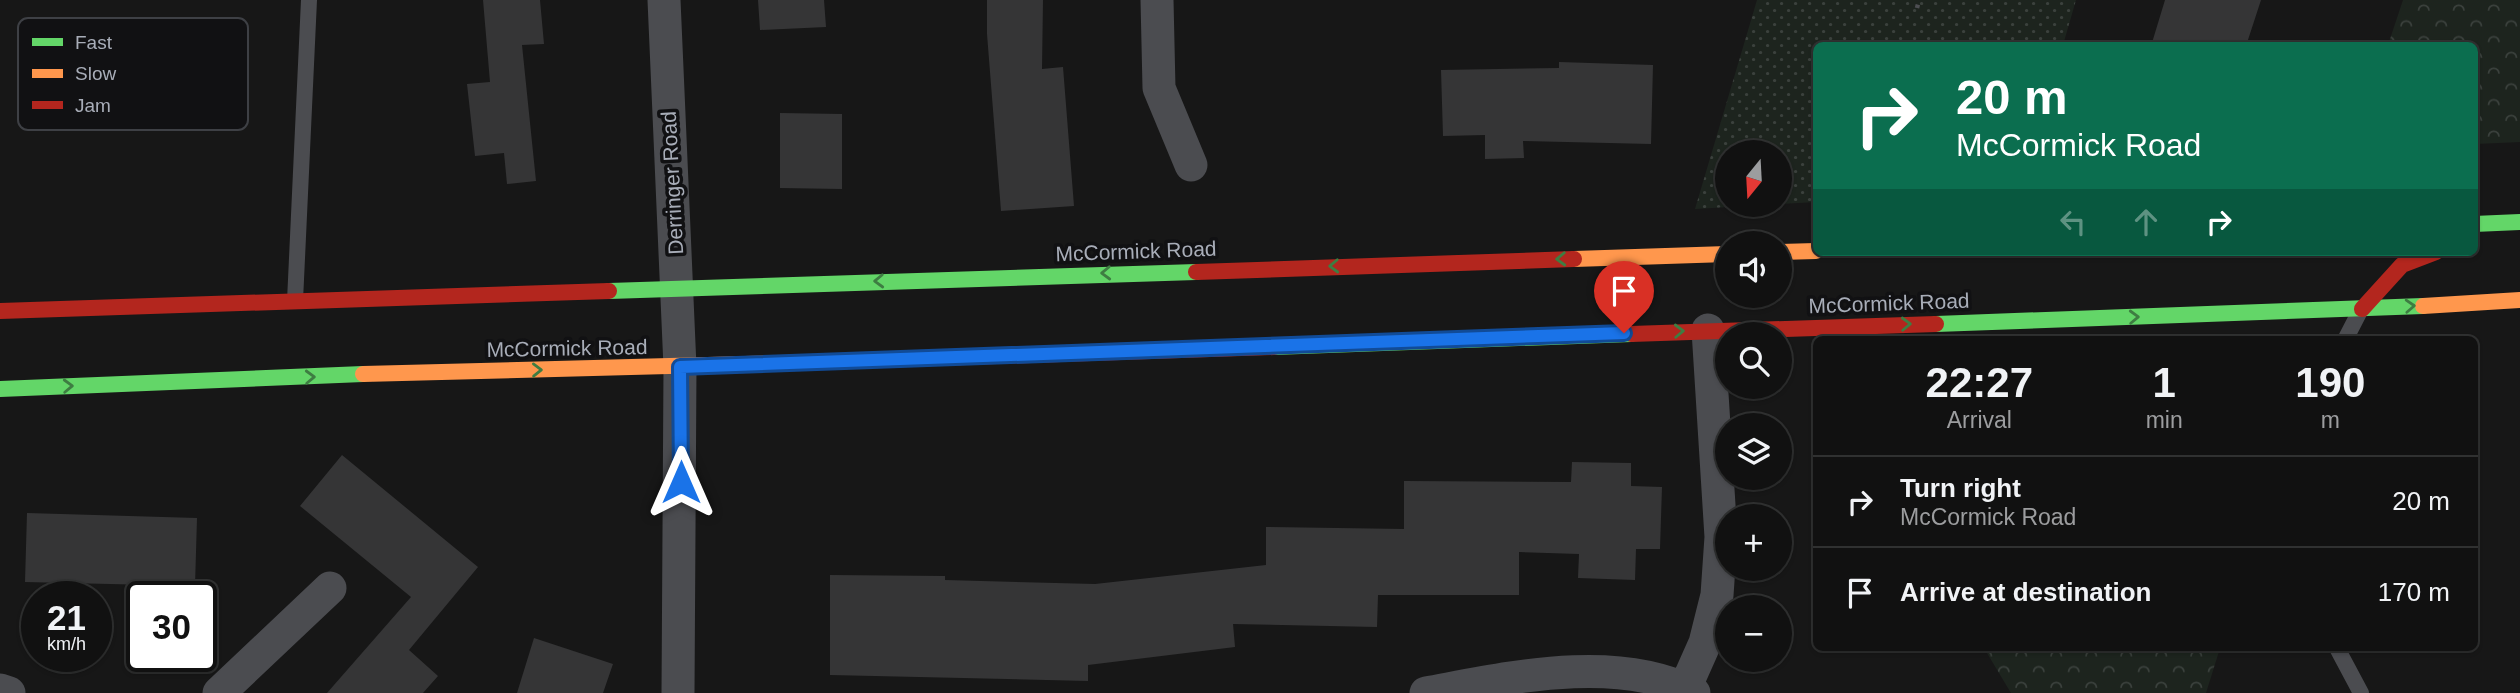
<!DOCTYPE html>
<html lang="en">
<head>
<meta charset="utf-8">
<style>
	:root { --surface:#111; --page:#1e1f1f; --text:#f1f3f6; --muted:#9c9d9f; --line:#303131 }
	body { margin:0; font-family:Helvetica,sans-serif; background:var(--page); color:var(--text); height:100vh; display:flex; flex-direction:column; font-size:26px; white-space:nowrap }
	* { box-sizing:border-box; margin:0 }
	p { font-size:23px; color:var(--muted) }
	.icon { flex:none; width:38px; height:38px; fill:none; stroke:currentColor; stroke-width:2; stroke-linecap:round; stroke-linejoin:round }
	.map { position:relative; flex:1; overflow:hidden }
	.sheet { position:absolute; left:1813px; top:336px; width:665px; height:315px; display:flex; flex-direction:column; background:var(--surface); border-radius:10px; box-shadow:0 2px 5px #0004,0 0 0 2px var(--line) }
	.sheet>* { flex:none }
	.guide { position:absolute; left:1813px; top:42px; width:665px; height:214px; border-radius:10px; box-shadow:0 2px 5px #0004,0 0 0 2px var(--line); background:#0b6e4f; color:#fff; overflow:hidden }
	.needle { width:46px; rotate:198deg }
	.fabs { position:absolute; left:1715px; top:140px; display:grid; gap:14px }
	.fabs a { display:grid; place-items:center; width:77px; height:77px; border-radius:50%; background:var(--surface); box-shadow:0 2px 5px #0004,0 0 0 2px var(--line); font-size:35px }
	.speed { position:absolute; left:21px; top:581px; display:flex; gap:14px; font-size:35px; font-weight:700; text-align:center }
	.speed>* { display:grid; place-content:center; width:91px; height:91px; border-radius:50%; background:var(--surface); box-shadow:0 2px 5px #0004,0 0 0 2px var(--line); line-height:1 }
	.speed small { font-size:18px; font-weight:400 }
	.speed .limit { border:4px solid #111; border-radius:10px; background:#fff; color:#111 }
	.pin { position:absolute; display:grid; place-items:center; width:60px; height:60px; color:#fff; margin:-72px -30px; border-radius:50% 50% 50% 0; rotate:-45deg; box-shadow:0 0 7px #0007 }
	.pin .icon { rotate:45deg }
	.me { position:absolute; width:77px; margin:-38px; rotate:0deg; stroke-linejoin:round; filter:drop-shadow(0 0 5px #0008) }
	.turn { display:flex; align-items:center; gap:24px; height:147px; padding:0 28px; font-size:32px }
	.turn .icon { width:91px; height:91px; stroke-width:2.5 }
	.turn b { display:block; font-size:49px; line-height:60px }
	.lanes { display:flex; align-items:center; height:66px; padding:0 28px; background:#0003; justify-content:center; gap:35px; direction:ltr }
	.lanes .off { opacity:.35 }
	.eta { display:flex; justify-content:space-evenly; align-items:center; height:119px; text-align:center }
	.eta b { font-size:42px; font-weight:700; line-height:49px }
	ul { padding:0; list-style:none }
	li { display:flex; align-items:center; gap:21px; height:91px; padding:0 28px; border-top:2px solid var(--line) }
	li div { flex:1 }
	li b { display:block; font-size:26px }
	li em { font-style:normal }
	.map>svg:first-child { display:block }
</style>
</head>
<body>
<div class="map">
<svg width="2520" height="693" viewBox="0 0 2520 693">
	<defs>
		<pattern id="forest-crowns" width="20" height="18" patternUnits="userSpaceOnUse" patternTransform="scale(1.75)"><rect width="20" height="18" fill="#1d241e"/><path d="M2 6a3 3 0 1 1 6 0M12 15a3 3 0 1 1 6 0" fill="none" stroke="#3b413d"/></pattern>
		<pattern id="park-dots" width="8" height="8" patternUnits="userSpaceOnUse" patternTransform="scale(1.75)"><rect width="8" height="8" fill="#1d241e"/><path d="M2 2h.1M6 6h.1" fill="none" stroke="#3b413d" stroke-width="1.8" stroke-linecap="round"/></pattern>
	</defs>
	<rect width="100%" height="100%" fill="#171717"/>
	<path fill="url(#forest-crowns)" d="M 2403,0 L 2520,0 L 2520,142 L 2475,144 L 2474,46 L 2388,45 Z
		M 1984,648 L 2220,648 L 2206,693 L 2011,693 Z"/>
	<path fill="url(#park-dots)" d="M 1757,0 L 2076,0 L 2063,45 L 1816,46 L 1816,202 L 1780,204 L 1780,152 L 1727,152 L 1727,205 L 1763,205 L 1695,209 Z"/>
	<path fill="#353536" d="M 483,0 L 540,0 L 544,44 L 522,45 L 536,181 L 507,184 L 504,153 L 475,156 L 467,84 L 490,82 Z
		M 758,0 L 824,0 L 826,27 L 760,30 Z
		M 987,0 L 1043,0 L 1042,69 L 1063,67 L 1074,206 L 1001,211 L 987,34 Z
		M 2165,0 L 2261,0 L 2246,46 L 2151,46 Z
		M 1559,62 L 1653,65 L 1651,144 L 1523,141 L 1524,158 L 1485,159 L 1485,135 L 1443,136 L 1441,70 L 1559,68 Z
		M 780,113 L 842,114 L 842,189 L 780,188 Z
		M 342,455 L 478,567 L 409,650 L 438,676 L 423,693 L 327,693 L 411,597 L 300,506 Z
		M 1572,462 L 1631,463 L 1631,486 L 1662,487 L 1660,549 L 1636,549 L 1635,580 L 1578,578 L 1579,554 L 1519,552 L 1519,595 L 1378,595 L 1377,627 L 1233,624 L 1235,647 L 1088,665 L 1088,681 L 830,675 L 830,575 L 945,576 L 945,580 L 1095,584 L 1266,565 L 1266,527 L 1404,529 L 1404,481 L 1571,482 Z
		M 27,513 L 197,518 L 195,586 L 25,582 Z
		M 534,638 L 613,664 L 603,693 L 517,693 Z"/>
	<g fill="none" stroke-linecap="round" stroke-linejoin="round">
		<path stroke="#4d4e52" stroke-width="4.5" stroke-dasharray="3.5 5" stroke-linecap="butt" d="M 1917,8 L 1919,0"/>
		<path stroke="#4b4c50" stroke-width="16" d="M 295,301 L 309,0
			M 2345,340 L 2360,311
			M 2337,648 L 2361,693"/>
		<path stroke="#4b4c50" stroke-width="33" d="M 664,0 L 680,367 L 678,693
			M 1157,0 L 1159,88 L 1191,165
			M 1685,688 L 1705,643 L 1717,595 L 1721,537 L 1708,330
			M 0,690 L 9,693
			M 219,693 L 330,588
			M 1426,693 C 1509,678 1615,653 1694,693"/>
		<path stroke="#63d668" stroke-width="16" d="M 2474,224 L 2520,222
			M 609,291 L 1196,272
			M 1936,324 L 2423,306
			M 1274,347 L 1631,334
			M 0,389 L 363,374"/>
		<path stroke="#ff974d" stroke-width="16" d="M 1780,252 L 1816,251
			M 1574,259 L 1727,254
			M 2423,306 L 2520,300
			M 363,374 L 784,363"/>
		<path stroke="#b3261e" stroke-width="16" d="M 1196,272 L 1574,259
			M 2362,309 L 2402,265 L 2436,252
			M 0,311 L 609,291
			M 1631,334 L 1936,324
			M 784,363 L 1274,347"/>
	</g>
	<defs><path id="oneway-chevron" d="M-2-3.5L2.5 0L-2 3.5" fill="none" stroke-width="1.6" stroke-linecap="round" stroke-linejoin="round" transform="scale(1.75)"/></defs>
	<g stroke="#3e7d42">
		<use href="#oneway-chevron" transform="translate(1561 259) rotate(178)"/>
		<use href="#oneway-chevron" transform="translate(1334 266) rotate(178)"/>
		<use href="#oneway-chevron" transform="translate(1106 273) rotate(178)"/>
		<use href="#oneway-chevron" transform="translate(879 281) rotate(178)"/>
		<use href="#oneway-chevron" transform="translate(2410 306) rotate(-3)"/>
		<use href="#oneway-chevron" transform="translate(2134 317) rotate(-2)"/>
		<use href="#oneway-chevron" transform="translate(1906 324) rotate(-2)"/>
		<use href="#oneway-chevron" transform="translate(1679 331) rotate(-2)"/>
		<use href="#oneway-chevron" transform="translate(537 370) rotate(-1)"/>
		<use href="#oneway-chevron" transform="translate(310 377) rotate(-2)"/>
		<use href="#oneway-chevron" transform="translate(68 386) rotate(-2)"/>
	</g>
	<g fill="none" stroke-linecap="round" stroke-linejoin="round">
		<defs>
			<path id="route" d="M 681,482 L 680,367 L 1624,333"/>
		</defs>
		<use href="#route" stroke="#114b97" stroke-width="18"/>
		<use href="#route" stroke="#1a73e8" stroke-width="12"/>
	</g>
	<g text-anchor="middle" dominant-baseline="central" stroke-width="7" stroke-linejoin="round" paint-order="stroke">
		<g font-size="21" fill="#a8adb8" stroke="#111113">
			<text transform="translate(672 183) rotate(-93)">Derringer Road</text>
			<text transform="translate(1136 251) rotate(-2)">McCormick Road</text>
			<text transform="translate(1889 303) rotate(-2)">McCormick Road</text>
			<text transform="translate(567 348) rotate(-1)">McCormick Road</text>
		</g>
	</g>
	<rect x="18" y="18" width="230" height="112" rx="10" fill="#111113" stroke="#3e4045" stroke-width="2"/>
	<rect x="32" y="38" width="31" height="8" fill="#63d668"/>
	<rect x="32" y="69" width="31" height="9" fill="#ff974d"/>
	<rect x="32" y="101" width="31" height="8" fill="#b3261e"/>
	<g font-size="19" fill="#a8adb8">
		<text x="75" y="49">Fast</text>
		<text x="75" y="80">Slow</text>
		<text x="75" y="112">Jam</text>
	</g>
</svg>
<div class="fabs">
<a><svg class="needle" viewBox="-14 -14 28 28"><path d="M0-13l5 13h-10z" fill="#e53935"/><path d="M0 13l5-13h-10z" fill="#9c9d9f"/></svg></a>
<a><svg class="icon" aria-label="sound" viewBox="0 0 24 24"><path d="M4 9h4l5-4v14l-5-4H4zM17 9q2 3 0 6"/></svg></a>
<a><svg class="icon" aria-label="search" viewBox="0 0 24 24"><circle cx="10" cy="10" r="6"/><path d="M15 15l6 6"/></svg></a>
<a><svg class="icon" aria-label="layers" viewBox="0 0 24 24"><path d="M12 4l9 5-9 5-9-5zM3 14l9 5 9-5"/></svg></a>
<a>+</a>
<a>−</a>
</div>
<div class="speed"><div>21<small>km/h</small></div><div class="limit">30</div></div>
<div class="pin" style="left:1624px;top:333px;background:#d93025"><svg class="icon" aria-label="arrive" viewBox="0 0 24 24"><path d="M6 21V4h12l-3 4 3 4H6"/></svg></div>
<svg class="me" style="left:681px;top:482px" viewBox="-20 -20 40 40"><path d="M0-17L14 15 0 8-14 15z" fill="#1a73e8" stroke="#fff" stroke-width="4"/></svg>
<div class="guide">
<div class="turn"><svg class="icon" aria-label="right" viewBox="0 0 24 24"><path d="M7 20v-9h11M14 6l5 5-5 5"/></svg><div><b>20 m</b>McCormick Road</div></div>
<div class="lanes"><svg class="icon off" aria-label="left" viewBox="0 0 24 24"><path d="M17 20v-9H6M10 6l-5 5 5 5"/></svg><svg class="icon off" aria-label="ahead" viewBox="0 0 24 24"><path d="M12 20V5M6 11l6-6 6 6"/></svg><svg class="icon" aria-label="right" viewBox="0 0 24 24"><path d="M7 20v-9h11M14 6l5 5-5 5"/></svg></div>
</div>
<section class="sheet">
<div class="eta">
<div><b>22:27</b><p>Arrival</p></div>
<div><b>1</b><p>min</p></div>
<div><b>190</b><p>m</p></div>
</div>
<ul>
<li><svg class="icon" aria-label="right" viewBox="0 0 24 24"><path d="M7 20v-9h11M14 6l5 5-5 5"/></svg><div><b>Turn right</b><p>McCormick Road</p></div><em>20 m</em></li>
<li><svg class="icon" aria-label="arrive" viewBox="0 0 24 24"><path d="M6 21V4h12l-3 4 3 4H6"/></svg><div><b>Arrive at destination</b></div><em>170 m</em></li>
</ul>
</section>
</div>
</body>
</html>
